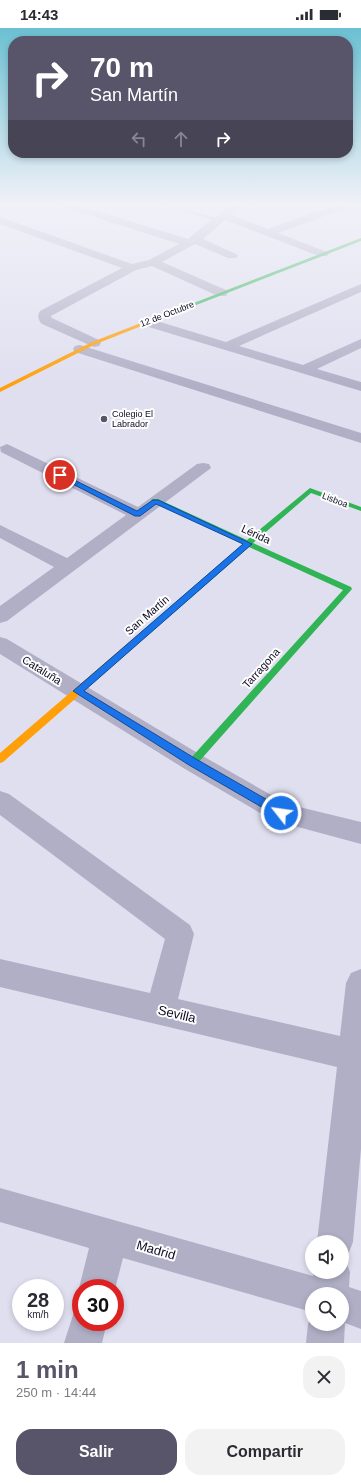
<!DOCTYPE html>
<html lang="es">
<head>
<meta charset="utf-8">
<style>
	:root { --surface:#fff; --page:#f2f2f3; --text:#2b2b33; --muted:#7c7c81; --accent:#58556b }
	body { margin:0; font-family:Helvetica,sans-serif; background:var(--page); color:var(--text); height:100vh; display:flex; flex-direction:column; font-size:15px; white-space:nowrap }
	* { box-sizing:border-box; margin:0 }
	p { font-size:13px; color:var(--muted) }
	.icon { flex:none; width:22px; height:22px; fill:none; stroke:currentColor; stroke-width:2; stroke-linecap:round; stroke-linejoin:round }
	.map { position:relative; height:1315px; overflow:hidden }
	.details { display:flex; flex-direction:column; background:var(--surface); flex:1 }
	.details>* { flex:none }
	.hud { position:absolute; left:8px; top:8px; width:345px; height:122px; border-radius:16px; box-shadow:0 2px 6px #0003; background:#58556b; color:#fff; overflow:hidden }
	.tools { position:absolute; left:305px; top:1207px; display:grid; gap:8px }
	.tools a { display:grid; place-items:center; width:44px; height:44px; border-radius:50%; background:var(--surface); box-shadow:0 2px 6px #0003; font-size:20px }
	.speed { position:absolute; left:12px; top:1251px; display:flex; gap:8px; font-size:20px; font-weight:700; text-align:center }
	.speed>* { display:grid; place-content:center; width:52px; height:52px; border-radius:50%; background:var(--surface); box-shadow:0 2px 6px #0003; line-height:1 }
	.speed small { font-size:10px; font-weight:400 }
	.speed .limit { border:6px solid #d22; background:#fff; color:#111 }
	.pin { position:absolute; display:grid; place-items:center; width:34px; height:34px; color:#fff; margin:-17px; border:2px solid #fff; border-radius:50%; box-shadow:0 1px 4px #0007 }
	.me { position:absolute; width:44px; margin:-22px; rotate:300deg; stroke-linejoin:round; filter:drop-shadow(0 0 3px #0008) }
	.turn { display:flex; align-items:center; gap:14px; height:84px; padding:0 16px; font-size:18px }
	.turn .icon { width:52px; height:52px; stroke-width:2.5 }
	.turn b { display:block; font-size:28px; line-height:34px }
	.lanes { display:flex; align-items:center; height:38px; padding:0 16px; background:#0003; justify-content:center; gap:20px; direction:ltr }
	.lanes .off { opacity:.35 }
	.round { display:grid; place-items:center; flex:none; width:42px; height:42px; border-radius:16px; background:var(--page) }
	.headline { display:flex; align-items:center; justify-content:space-between; height:68px; padding:0 16px }
	h1 { font-size:24px; font-weight:700; line-height:30px; color:var(--accent) }
	.button { display:flex; gap:8px; margin-top:auto; padding:8px 16px }
	.button a { flex:1; height:46px; border-radius:16px; background:var(--accent); color:#fff; font-size:16px; font-weight:700; line-height:46px; text-align:center }
	.button a+a { background:var(--page); color:var(--text) }
	.status { display:flex; justify-content:space-between; align-items:center; height:28px; padding:0 20px; background:var(--surface); direction:ltr }
	.status svg { height:11px; fill:currentColor }
	.map>svg:first-child { display:block }
</style>
</head>
<body>
<div class="status"><b>14:43</b><svg viewBox="0 0 49 12"><path d="M0 12V9h3v3zM5 12V6h3v6zM10 12V3h3v9zM15 12V0h3v12zM26 1h20v11H26zM47 4h2v5h-2z"/></svg></div>
<div class="map">
<svg width="361" height="1315" viewBox="0 0 361 1315">
	<rect width="100%" height="100%" fill="#e0dff0"/>
	<g fill="none" stroke-linecap="round" stroke-linejoin="round">
		<path fill="#b1afc6" fill-rule="evenodd" d="M 153,175 L 162,175 L 221,191 L 218,193 Z"/>
		<path fill="#b1afc6" fill-rule="evenodd" d="M 56,175 L 71,175 L 188,211 L 232,175 L 243,175 L 231,187 L 268,201 L 341,175 L 353,176 L 352,178 L 278,205 L 327,224 L 329,226 L 327,228 L 319,228 L 225,192 L 203,211 L 236,226 L 238,228 L 236,230 L 228,230 L 195,216 L 162,234 L 226,262 L 228,265 L 226,268 L 218,268 L 152,238 L 136,242 L 51,288 L 52,290 L 99,312 L 101,315 L 99,318 L 94,319 L 42,296 C 38,292 37,288 40,283 L 122,240 L 0,196 L 0,189 L 132,236 L 149,232 L 179,216 L 57,177 Z
			M 361,256 L 361,264 L 239,318 L 303,337 L 361,311 L 361,320 L 317,341 L 361,354 L 361,363 L 142,297 L 140,294 L 147,290 L 226,314 Z
			M 80,317 L 361,405 L 361,415 L 75,324 L 73,321 L 75,318 Z
			M 7,416 L 138,479 L 197,436 L 203,435 L 209,436 L 211,440 L 7,593 L 0,595 L 0,578 L 54,539 L 0,510 L 0,497 L 67,530 L 126,487 L 1,424 L 0,419 Z
			M 0,609 L 7,611 L 201,727 L 287,776 L 361,794 L 361,816 L 272,792 L 185,741 L 0,626 Z
			M 0,763 L 9,766 L 190,897 L 194,906 L 178,971 L 340,1008 L 346,955 L 351,945 L 361,941 L 361,1121 L 353,1214 L 348,1227 L 342,1229 L 342,1214 L 317,1214 L 337,1039 L 0,959 L 0,931 L 150,965 L 165,911 L 0,787 Z
			M 0,1160 L 313,1248 L 314,1244 L 342,1244 L 342,1230 L 345,1231 L 350,1244 L 349,1259 L 361,1263 L 361,1301 L 345,1295 L 344,1315 L 306,1315 L 308,1296 L 312,1287 L 312,1296 L 342,1296 L 342,1266 L 312,1266 L 312,1284 L 123,1230 L 115,1261 L 81,1260 L 81,1266 L 79,1260 L 89,1220 L 0,1194 Z
			M 81,1278 L 81,1294 L 107,1294 L 102,1315 L 64,1315 L 75,1281 Z"/>
		<path fill="#30b455" fill-rule="evenodd" d="M 361,210 L 361,213 L 186,281 L 181,280 Z
			M 310,460 L 361,479 L 361,483 L 311,465 L 253,515 L 351,559 L 352,561 L 196,737 L 193,738 L 190,737 L 188,734 L 190,731 L 343,562 L 249,519 L 148,607 L 142,607 L 141,605 L 142,603 L 243,516 L 151,473 L 152,471 L 158,471 L 247,512 Z"/>
		<path fill="#ff9f0a" fill-rule="evenodd" d="M 182,279 L 187,280 L 96,316 L 0,364 L 0,360 L 92,314 Z
			M 145,602 L 149,605 L 148,607 L 3,734 L 0,735 L 0,725 L 142,603 Z"/>
	</g>
	<linearGradient id="sky" x2="0" y2="1"><stop stop-color="#6bc0d2"/><stop offset="0.49" stop-color="#f1f1f8"/><stop offset="1" stop-color="#f1f1f8" stop-opacity="0"/></linearGradient>
	<rect width="361" height="359" fill="url(#sky)"/>
	<path fill="#1a73e8" stroke="#114b97" d="M 57,446 L 62,446 L 137,483 L 153,472 L 158,472 L 252,516 L 84,663 L 196,731 L 285,782 L 286,785 L 285,788 L 277,788 L 189,737 L 73,663 L 243,516 L 156,476 L 140,488 L 135,488 L 57,448 Z"/>
	<circle fill="#58556b" stroke="#fefefe" stroke-width="1.5" cx="104" cy="391" r="4"/>
	<g text-anchor="middle" dominant-baseline="central" stroke-width="4" stroke-linejoin="round" paint-order="stroke">
		<g font-size="9" fill="#0e0b23" stroke="#fefefe">
			<text transform="translate(167 286) rotate(-21)">12 de Octubre</text>
			<text transform="translate(335 472) rotate(21)">Lisboa</text>
		</g>
		<g font-size="9" fill="#0e0b23" stroke="#fefefe" text-anchor="start">
			<text x="112" y="386">Colegio El<tspan x="112" dy="10">Labrador</tspan></text>
		</g>
		<g font-size="11" fill="#0e0b23" stroke="#fefefe">
			<text transform="translate(256 506) rotate(25)">Lérida</text>
			<text transform="translate(147 587) rotate(-41)">San Martín</text>
			<text transform="translate(261 640) rotate(-48)">Tarragona</text>
			<text transform="translate(42 642) rotate(32)">Cataluña</text>
		</g>
		<g font-size="13" fill="#0e0b23" stroke="#fefefe">
			<text transform="translate(177 986) rotate(13)">Sevilla</text>
			<text transform="translate(156 1222) rotate(16)">Madrid</text>
		</g>
	</g>
</svg>
<div class="tools">
<a><svg class="icon" aria-label="sound" viewBox="0 0 24 24"><path d="M4 9h4l5-4v14l-5-4H4zM17 9q2 3 0 6"/></svg></a>
<a><svg class="icon" aria-label="search" viewBox="0 0 24 24"><circle cx="10" cy="10" r="6"/><path d="M15 15l6 6"/></svg></a>
</div>
<div class="speed"><div>28<small>km/h</small></div><div class="limit">30</div></div>
<div class="pin" style="left:60px;top:447px;background:#d93025"><svg class="icon" aria-label="arrive" viewBox="0 0 24 24"><path d="M6 21V4h12l-3 4 3 4H6"/></svg></div>
<svg class="me" style="left:281px;top:785px" viewBox="-20 -20 40 40"><circle r="17" fill="#1a73e8" stroke="#fff" stroke-width="3"/><path d="M0-11L8 9 0 5-8 9z" fill="#fff"/></svg>
<div class="hud">
<div class="turn"><svg class="icon" aria-label="right" viewBox="0 0 24 24"><path d="M7 20v-9h11M14 6l5 5-5 5"/></svg><div><b>70 m</b>San Martín</div></div>
<div class="lanes"><svg class="icon off" aria-label="left" viewBox="0 0 24 24"><path d="M17 20v-9H6M10 6l-5 5 5 5"/></svg><svg class="icon off" aria-label="ahead" viewBox="0 0 24 24"><path d="M12 20V5M6 11l6-6 6 6"/></svg><svg class="icon" aria-label="right" viewBox="0 0 24 24"><path d="M7 20v-9h11M14 6l5 5-5 5"/></svg></div>
</div>
</div>
<section class="details">
<div class="headline"><div><h1>1 min</h1><p>250 m · 14:44</p></div><a class="round"><svg class="icon" aria-label="close" viewBox="0 0 24 24"><path d="M6 6l12 12M18 6L6 18"/></svg></a></div>
<div class="button"><a>Salir</a><a>Compartir</a></div>
</section>
</body>
</html>
